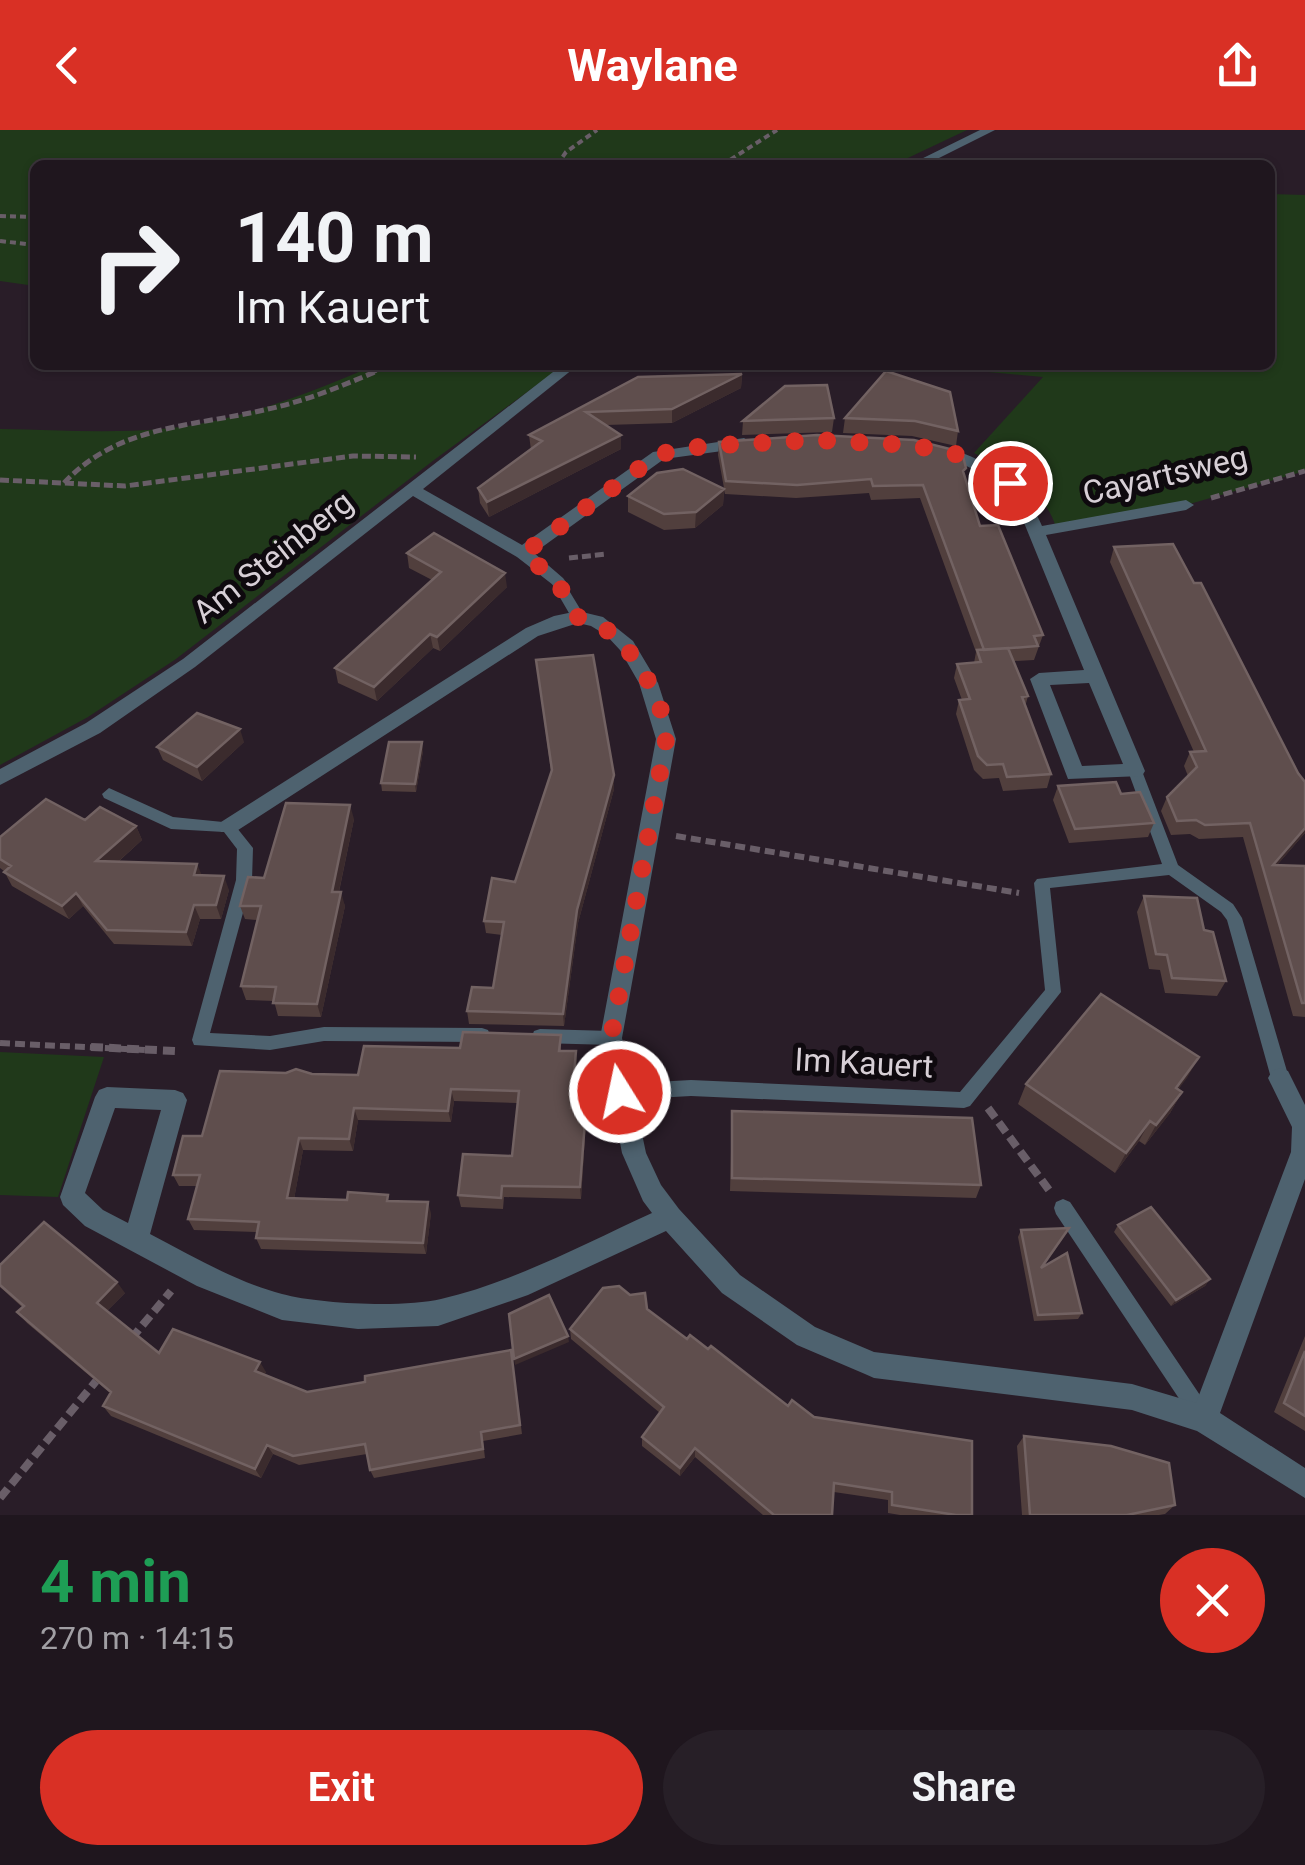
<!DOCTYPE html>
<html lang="en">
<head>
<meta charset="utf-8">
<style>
	:root { --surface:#1f161e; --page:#271f27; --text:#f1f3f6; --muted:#a19fa4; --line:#3c353c; --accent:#d93025 }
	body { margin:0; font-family:Roboto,sans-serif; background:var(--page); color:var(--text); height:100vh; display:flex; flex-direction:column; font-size:38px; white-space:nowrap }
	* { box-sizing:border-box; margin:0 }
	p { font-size:32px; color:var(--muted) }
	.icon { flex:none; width:55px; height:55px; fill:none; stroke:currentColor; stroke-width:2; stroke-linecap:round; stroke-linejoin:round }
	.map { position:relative; height:1385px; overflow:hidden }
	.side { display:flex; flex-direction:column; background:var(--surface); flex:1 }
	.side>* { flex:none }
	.banner { position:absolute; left:30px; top:30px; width:1245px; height:210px; border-radius:15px; box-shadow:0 2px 8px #0004,0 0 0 2px var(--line); background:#1f161e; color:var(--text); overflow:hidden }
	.pin { position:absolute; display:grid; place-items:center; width:85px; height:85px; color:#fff; margin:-42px; border:5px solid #fff; border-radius:50%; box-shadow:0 2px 10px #0007 }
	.me { position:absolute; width:110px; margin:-55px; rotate:350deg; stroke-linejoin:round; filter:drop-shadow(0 0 8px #0008) }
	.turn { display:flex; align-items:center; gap:35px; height:210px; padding:0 40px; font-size:45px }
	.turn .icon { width:130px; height:130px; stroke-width:2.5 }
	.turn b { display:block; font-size:70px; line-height:85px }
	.round { display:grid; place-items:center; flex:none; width:105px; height:105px; border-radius:52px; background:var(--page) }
	.overview { display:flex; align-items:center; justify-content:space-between; height:170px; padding:0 40px }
	h1 { font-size:60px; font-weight:700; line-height:75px; color:#1e9e55 }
	.action { display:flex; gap:20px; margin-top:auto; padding:20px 40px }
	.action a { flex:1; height:115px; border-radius:60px; background:var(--accent); color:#fff; font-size:40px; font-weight:700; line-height:115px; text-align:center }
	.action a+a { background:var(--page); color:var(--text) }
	header { display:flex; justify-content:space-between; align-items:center; height:130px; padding:0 40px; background:var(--accent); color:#fff; font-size:45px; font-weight:700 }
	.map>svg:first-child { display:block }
</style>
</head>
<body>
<header><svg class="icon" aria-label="back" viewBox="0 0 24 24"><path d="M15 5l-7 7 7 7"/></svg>Waylane<svg class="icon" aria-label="share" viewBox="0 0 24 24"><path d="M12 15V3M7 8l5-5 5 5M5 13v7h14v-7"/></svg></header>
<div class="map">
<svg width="1305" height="1385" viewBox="0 0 1305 1385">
	<rect width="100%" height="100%" fill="#291d28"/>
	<path fill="#20391a" d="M 0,0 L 967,0 L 893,35 L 35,35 L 35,156 L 0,151 Z
		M 1270,64 L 1305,65 L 1305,341 L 1186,375 L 1056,398 C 1047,362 1005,339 974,323 L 1043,247 L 911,235 L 1270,235 Z
		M 365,235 L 564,235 L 434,330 L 176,529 L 88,587 L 0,635 L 0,299 C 73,300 151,307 223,289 C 273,277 321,258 368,238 Z
		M 0,922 L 104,927 L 58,1067 L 0,1065 Z"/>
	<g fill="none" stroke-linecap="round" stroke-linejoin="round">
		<path stroke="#695e68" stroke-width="4" stroke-dasharray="6 4" stroke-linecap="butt" d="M 557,35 L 566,22 L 597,0
			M 722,35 L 777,0
			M 0,86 L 35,87
			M 0,111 L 35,115
			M 371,243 L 390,235"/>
		<path stroke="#695e68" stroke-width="5" stroke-dasharray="9 4" stroke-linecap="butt" d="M 0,350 L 125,356 L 353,326 L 416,327
			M 64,353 C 119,294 194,297 268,279 C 306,271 342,256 377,241
			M 1211,368 L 1305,341
			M 569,428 L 607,424"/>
		<path stroke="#695e68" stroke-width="6" stroke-dasharray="10 5" stroke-linecap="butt" d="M 676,706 L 1019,763
			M 0,913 L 146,920"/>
		<path stroke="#695e68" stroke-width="8" stroke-dasharray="12 6" stroke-linecap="butt" d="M 91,917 L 176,921
			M 988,978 L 1049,1060
			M 131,1209 L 171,1161
			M 0,1368 L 101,1245"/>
		<path fill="#4e626f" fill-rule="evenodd" d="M 557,448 L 562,449 L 585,487 L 583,490 L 578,491 L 573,490 L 551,452 Z
			M 1135,636 L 1142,641 L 1178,735 L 1233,774 L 1242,788 L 1289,948 L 1286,953 L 1280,956 L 1274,953 L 1271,948 L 1227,790 L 1221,782 L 1169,745 L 1050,758 L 1061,862 L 970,976 L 964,978 L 691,966 L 620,970 L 614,967 L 611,962 L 614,957 L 620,954 L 691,950 L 960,962 L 1045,860 L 1034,753 L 1037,749 L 1162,734 L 1128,641 Z
			M 109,658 L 173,687 L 233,693 L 253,718 L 252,750 L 210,903 L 270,906 L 324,897 L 482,898 L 488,900 L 490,905 L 488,910 L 482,912 L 324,911 L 270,920 L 194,915 L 192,910 L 236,750 L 237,719 L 224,702 L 171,699 L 104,668 L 102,664 Z
			M 540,899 L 611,901 L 617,903 L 619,908 L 617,913 L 611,915 L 540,913 L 534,911 L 532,906 L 534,901 Z
			M 1063,1069 L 1070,1072 L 1210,1280 L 1213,1287 L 1210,1294 L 1203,1297 L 1196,1294 L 1056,1084 L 1054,1078 L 1056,1072 Z"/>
		<path fill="#4e626f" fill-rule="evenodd" d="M 980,0 L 995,0 L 925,35 L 909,35 Z
			M 562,235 L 578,235 L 423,359 L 522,415 L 653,322 L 744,308 L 752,313 L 744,318 L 664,329 L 534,423 L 563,448 L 566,452 L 557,458 L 517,427 L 413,366 L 195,537 L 100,603 L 0,655 L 0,639 L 86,593 L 183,529 Z
			M 937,315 C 985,328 1022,349 1042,396 L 1186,370 L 1194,375 L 1186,380 L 1046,405 L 1145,641 L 1142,646 L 1068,649 L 1030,549 L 1039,543 L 1084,540 L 1018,378 C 996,348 967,333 931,323 L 931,317 ZM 1089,553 L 1123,634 L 1082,636 L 1050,555 Z
			M 578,481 L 603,487 L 633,511 L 658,553 L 676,609 L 622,908 L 646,1023 L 661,1055 L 679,1079 L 740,1145 L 815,1197 L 874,1222 L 1132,1254 L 1196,1273 L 1291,1022 L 1292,997 L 1268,948 L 1272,941 L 1280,938 L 1288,941 L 1305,975 L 1305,1049 L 1220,1283 L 1305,1338 L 1305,1368 L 1197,1301 L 1132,1280 L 874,1248 L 865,1244 L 797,1215 L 722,1163 L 666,1101 L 528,1165 L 438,1196 L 358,1199 L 282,1190 L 197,1156 L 85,1096 L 63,1075 L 60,1067 L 95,967 L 99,960 L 107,957 L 175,960 L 183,963 L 187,970 L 150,1104 C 192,1126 236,1152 282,1164 C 319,1174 403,1178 441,1169 C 514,1152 584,1114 652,1083 L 643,1071 L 622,1023 L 600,908 L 656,609 L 639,553 L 620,520 L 606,505 L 591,496 L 578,493 L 538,506 L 235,702 L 221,702 L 218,697 L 221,692 L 526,498 L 554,486 ZM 115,978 L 161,980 L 128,1093 L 103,1080 L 85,1063 Z"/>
	</g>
	<path fill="#513f3d" d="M 886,241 L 958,301 L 956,316 L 912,306 L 843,303 L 845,288 Z
		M 742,244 L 741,258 L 672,293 L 606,295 L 621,319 L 489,387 L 480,373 L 478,358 L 531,320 L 529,305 L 638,247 Z
		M 834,288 L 832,302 L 742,305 L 743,291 Z
		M 719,312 L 964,346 L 980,396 L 1043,505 L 1034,530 L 1014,531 L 1028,566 L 1025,577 L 1051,644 L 1047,658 L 1003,661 L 999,648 L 983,649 L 974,640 L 956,584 L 959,570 L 962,570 L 954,548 L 957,534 L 974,533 L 976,522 L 920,368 L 871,370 L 869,363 L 796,368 L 725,364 L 724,360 L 723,375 L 695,398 L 664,400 L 628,382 L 628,366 L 724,358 L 718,325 Z
		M 1114,417 L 1305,652 L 1305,703 L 1277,735 L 1305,736 L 1305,887 L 1293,886 L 1243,707 L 1199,709 L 1190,704 L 1171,705 L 1161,681 L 1167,667 L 1188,646 L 1184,636 L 1190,622 L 1194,622 L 1110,432 Z
		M 407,423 L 507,457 L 440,521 L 433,518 L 377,571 L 338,553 L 335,538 L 432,450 L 409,438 Z
		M 536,530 L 614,645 L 614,659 L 578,793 L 564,896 L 469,894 L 467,881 L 493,858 L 502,805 L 486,803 L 484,791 L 515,752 L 551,642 Z
		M 244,612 L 202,651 L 163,630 L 157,617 Z
		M 423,621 L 416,662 L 382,661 L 381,653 Z
		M 1058,656 L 1121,664 L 1154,693 L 1148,707 L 1069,713 L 1053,670 Z
		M 354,689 L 339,762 L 345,776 L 321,887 L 278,886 L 274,871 L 246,870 L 241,856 L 257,790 L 245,789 L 240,776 L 264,748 Z
		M 85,690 L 136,696 L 142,710 L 118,732 L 202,746 L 229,760 L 221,789 L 200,789 L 192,816 L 114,814 L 83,776 L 69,789 L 12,756 L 4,741 L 0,738 L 0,707 Z
		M 1144,766 L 1204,800 L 1226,851 L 1217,866 L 1165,863 L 1160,840 L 1149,839 L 1137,782 Z
		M 561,905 L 561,921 L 576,921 L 577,934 L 573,978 L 586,978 L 586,990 L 581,1069 L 504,1067 L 503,1079 L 461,1077 L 458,1065 L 512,1026 L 517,973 L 454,971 L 451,992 L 358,990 L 353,1021 L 303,1020 L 294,1069 L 390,1071 L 431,1083 L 426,1124 L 261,1119 L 256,1108 L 257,1102 L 194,1100 L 188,1089 L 197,1056 L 179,1056 L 173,1045 L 202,1006 L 312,944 L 358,945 L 460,918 Z
		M 1199,927 L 1178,960 L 1182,962 L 1170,983 L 1145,1015 L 1139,1011 L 1115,1043 L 1018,974 L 1026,954 Z
		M 732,981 L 981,1055 L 976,1068 L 730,1061 Z
		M 1118,1095 L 1210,1149 L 1205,1156 L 1171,1176 L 1114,1102 Z
		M 1021,1100 L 1065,1105 L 1043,1137 L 1082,1183 L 1078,1189 L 1034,1191 L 1018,1107 Z
		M 0,1135 L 125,1163 L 107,1181 L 159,1223 L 266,1242 L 264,1245 L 307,1262 L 365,1252 L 511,1220 L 522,1304 L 483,1311 L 485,1328 L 374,1348 L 370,1340 L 367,1324 L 299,1335 L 273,1324 L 261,1348 L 111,1286 L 103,1276 L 110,1263 L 27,1193 L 17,1182 L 22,1177 L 0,1157 Z
		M 647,1179 L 687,1209 L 708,1219 L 788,1276 L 814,1287 L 972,1385 L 900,1385 L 888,1383 L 888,1370 L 834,1362 L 832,1385 L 763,1385 L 695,1327 L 680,1346 L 642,1316 L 642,1307 L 660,1283 L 571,1209 L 570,1199 Z
		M 1305,1206 L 1305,1301 L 1274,1282 Z
		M 1024,1306 L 1175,1375 L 1165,1384 L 1159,1385 L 1022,1385 L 1017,1316 Z"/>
	<path fill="#3b2b2d" d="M 742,244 L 741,258 L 672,293 L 672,279 Z
		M 621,305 L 621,319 L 489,387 L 487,372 Z
		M 724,359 L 723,375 L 695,398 L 696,382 Z
		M 505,443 L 507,457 L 440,521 L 437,507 Z
		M 430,504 L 433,518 L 377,571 L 374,557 Z
		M 240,599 L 244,612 L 202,651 L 197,637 Z
		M 422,612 L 423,621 L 416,662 L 415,654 Z
		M 614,645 L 614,659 L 578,793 L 564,896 L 563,884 L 577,780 Z
		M 350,675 L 354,689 L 336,775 L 332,762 Z
		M 136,696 L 142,710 L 103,745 L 96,731 Z
		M 1305,698 L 1305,703 L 1265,749 L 1273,735 Z
		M 197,734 L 203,748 L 194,745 Z
		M 224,746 L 229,760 L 221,789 L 216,775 Z
		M 341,762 L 345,776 L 321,887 L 317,874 Z
		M 76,763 L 83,776 L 69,789 L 62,776 Z
		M 194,775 L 200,789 L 192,816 L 186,802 Z
		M 576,921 L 577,934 L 573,990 L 571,978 Z
		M 1199,927 L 1187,948 L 1164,978 L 1176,958 Z
		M 451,959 L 454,971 L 451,992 L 448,981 Z
		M 1182,962 L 1170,983 L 1145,1015 L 1156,995 Z
		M 354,978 L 358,990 L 353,1021 L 349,1009 Z
		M 586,978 L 586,990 L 581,1069 L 580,1057 Z
		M 1150,991 L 1139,1011 L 1115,1043 L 1126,1023 Z
		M 299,1008 L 303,1020 L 292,1080 L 287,1068 Z
		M 428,1072 L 431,1083 L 426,1124 L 423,1113 Z
		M 1210,1149 L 1205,1156 L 1171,1176 L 1176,1170 Z
		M 117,1152 L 125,1163 L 105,1183 L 97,1173 Z
		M 568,1206 L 569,1212 L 515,1235 L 514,1229 Z
		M 260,1232 L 266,1242 L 261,1251 L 255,1241 Z
		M 267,1315 L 273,1324 L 261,1348 L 255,1339 Z
		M 695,1318 L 695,1327 L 680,1346 L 680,1338 Z"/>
	<path fill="#5f4e4d" stroke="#726262" stroke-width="2.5" d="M 886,241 L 950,262 L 958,301 L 915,291 L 845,288 Z
		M 742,244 L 672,279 L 586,282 L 621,305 L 487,372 L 478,358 L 542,311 L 529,305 L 638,247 Z
		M 827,255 L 834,288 L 743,291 L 785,256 Z
		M 817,305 L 914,310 L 962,322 L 966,338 L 963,341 L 980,396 L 998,395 L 1043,505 L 1034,506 L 1038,516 L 984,520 L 923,355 L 873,356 L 871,349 L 797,355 L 726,351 L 719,312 Z
		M 683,339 L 724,359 L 696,382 L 664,384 L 628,366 L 657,343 Z
		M 434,403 L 505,443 L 437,507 L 430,504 L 374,557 L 335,538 L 441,442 L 407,423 Z
		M 1173,414 L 1194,453 L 1201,453 L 1298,643 L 1305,652 L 1305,698 L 1273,735 L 1305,736 L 1305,873 L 1302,873 L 1250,693 L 1205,695 L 1196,690 L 1177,691 L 1167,667 L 1197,637 L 1190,622 L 1206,621 L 1114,417 Z
		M 1008,518 L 1028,566 L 1022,567 L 1051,644 L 1007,647 L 1003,634 L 987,635 L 978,626 L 959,570 L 970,569 L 957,534 L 981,532 L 977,520 Z
		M 593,525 L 614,645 L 577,780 L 563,884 L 467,881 L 472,857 L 493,858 L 504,792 L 484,791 L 492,748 L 515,752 L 552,640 L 536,530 Z
		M 197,583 L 240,599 L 197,637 L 157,617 Z
		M 389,612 L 422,612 L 415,654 L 381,653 Z
		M 1116,652 L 1121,664 L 1140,662 L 1154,693 L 1075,699 L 1058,656 Z
		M 46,669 L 85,690 L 100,677 L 136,696 L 96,731 L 197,734 L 194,745 L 224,746 L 216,775 L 194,775 L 186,802 L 107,800 L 76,763 L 62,776 L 4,742 L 11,736 L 0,729 L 0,707 Z
		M 286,673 L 350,675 L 332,762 L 341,762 L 317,874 L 273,873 L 276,857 L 241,856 L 261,776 L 240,776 L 248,747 L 264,748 Z
		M 1144,766 L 1197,768 L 1204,800 L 1213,802 L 1226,851 L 1172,848 L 1167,825 L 1156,824 Z
		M 1101,864 L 1199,927 L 1176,958 L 1182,962 L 1156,995 L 1150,991 L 1126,1023 L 1026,954 Z
		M 463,902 L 561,905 L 559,921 L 576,921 L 571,978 L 586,978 L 580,1057 L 502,1056 L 501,1068 L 458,1065 L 463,1024 L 512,1026 L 519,961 L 451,959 L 448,981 L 354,978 L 349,1009 L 299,1008 L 287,1068 L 347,1070 L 348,1062 L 388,1065 L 387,1071 L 428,1072 L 423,1113 L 256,1108 L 259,1092 L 188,1089 L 200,1045 L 173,1045 L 183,1006 L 202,1006 L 220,941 L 286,943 L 296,939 L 312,944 L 358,945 L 364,916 L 460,918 Z
		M 732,981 L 972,988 L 981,1055 L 732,1048 Z
		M 1151,1077 L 1210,1149 L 1176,1170 L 1118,1095 Z
		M 44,1092 L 117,1152 L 97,1173 L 159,1223 L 173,1199 L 260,1232 L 255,1241 L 307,1262 L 365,1252 L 365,1246 L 511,1220 L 520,1295 L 481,1302 L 483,1319 L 370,1340 L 365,1314 L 293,1326 L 267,1315 L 255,1339 L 103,1276 L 111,1262 L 17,1182 L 24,1176 L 0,1155 L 0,1135 Z
		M 1069,1098 L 1041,1138 L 1067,1123 L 1082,1183 L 1038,1185 L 1021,1100 Z
		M 619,1156 L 630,1165 L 645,1163 L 647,1179 L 687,1209 L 690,1205 L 708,1219 L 711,1216 L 788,1276 L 792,1270 L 814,1287 L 972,1311 L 972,1385 L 956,1385 L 892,1375 L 892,1362 L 834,1353 L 832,1385 L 774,1385 L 695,1318 L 680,1338 L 642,1307 L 664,1277 L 570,1199 L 603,1158 Z
		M 549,1165 L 568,1206 L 514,1229 L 509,1184 Z
		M 1305,1221 L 1305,1286 L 1284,1273 Z
		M 1024,1306 L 1111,1316 L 1169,1333 L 1175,1375 L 1127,1385 L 1030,1385 Z"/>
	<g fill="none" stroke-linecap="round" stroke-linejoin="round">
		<path stroke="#d93025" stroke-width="18" stroke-dasharray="0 32.4" d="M 620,962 L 611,908 L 666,610 L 660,576 L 642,538 L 615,504 L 578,487 L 557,452 L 524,423 L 659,324 L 704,316 L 816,310 L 912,315 L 960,325 L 1010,353"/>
	</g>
	<g text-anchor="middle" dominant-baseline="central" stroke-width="10" stroke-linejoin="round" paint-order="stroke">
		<g font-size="32" fill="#d7cfd6" stroke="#0e090e">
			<text transform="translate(1165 345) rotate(-13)">Cayartsweg</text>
			<text transform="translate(273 427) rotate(-38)">Am Steinberg</text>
			<text transform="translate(864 933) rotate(3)">Im Kauert</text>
		</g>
	</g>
</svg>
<div class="pin" style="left:1010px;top:353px;background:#d93025"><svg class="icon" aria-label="arrive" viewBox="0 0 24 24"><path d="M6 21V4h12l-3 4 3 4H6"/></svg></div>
<svg class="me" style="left:620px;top:962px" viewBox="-20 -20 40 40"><circle r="17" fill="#d93025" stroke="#fff" stroke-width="3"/><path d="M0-11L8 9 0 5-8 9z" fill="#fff"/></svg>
<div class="banner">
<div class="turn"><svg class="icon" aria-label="right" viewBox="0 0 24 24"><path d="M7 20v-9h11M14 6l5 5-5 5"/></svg><div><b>140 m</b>Im Kauert</div></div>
</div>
</div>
<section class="side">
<div class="overview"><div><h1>4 min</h1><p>270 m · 14:15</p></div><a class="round" style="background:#d93025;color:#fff"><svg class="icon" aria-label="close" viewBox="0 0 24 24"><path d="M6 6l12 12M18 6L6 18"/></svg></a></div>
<div class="action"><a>Exit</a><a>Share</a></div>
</section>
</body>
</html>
